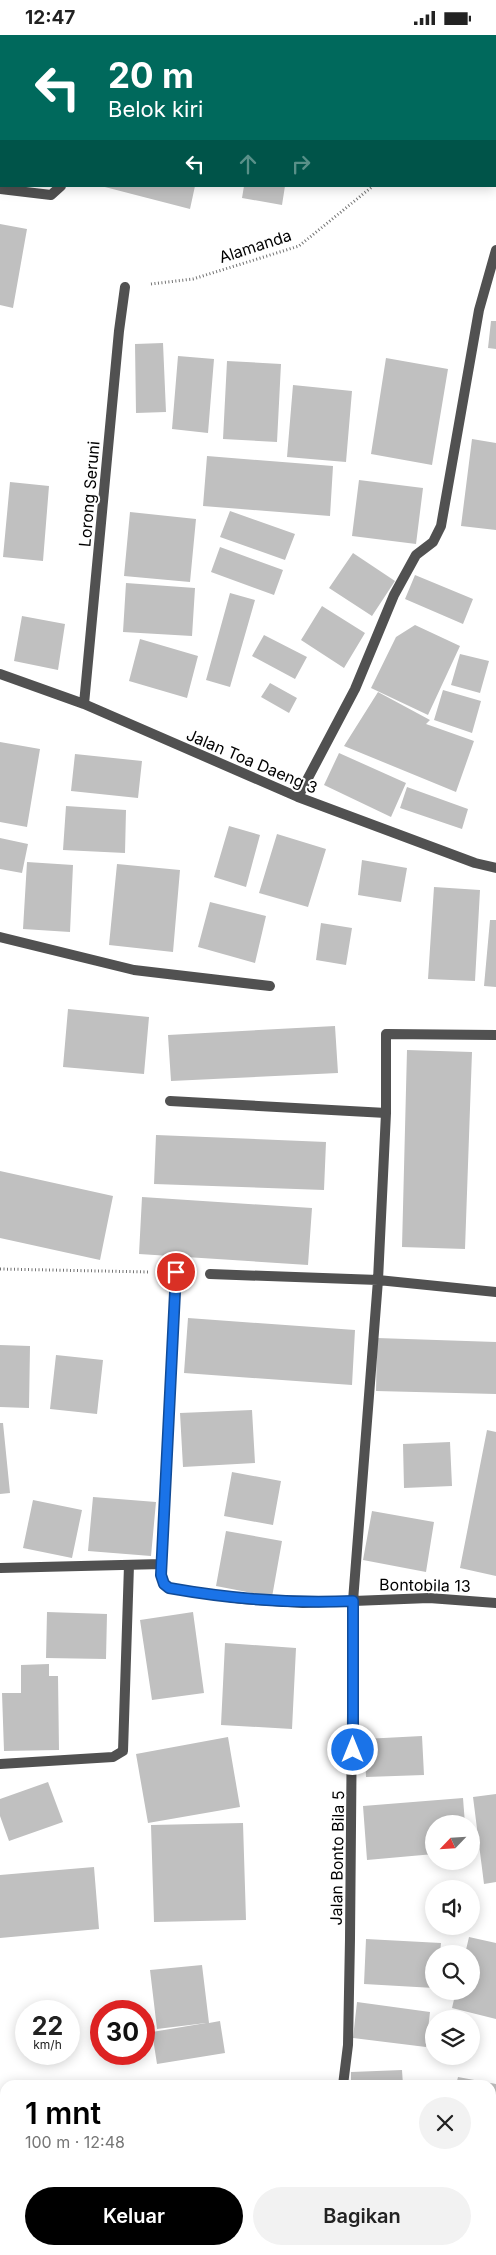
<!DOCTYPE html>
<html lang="id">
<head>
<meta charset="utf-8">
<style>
	:root { --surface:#fff; --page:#f2f2f2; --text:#222; --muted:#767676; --accent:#000 }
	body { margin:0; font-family:Inter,sans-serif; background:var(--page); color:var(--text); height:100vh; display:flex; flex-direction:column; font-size:19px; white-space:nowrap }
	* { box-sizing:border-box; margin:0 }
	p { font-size:16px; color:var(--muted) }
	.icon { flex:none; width:28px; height:28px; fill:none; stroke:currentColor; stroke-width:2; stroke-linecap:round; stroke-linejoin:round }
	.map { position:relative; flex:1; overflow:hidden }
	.drawer { position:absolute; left:0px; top:2045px; width:496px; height:175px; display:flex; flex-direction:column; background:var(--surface); border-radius:15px 15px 0 0; box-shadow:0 2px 12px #0003 }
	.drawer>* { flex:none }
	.top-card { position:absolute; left:0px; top:0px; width:496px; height:152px; box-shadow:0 2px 12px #0003; background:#00695c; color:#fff; overflow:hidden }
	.needle { width:32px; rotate:245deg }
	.buttons { position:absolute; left:425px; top:1780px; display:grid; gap:10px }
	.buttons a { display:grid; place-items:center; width:55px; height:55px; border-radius:50%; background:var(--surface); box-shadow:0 2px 12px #0003; font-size:25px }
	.speed { position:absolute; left:15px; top:1965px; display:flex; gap:10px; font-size:25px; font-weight:700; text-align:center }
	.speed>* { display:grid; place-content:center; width:65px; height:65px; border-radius:50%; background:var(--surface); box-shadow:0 2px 12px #0003; line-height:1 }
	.speed small { font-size:12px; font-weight:400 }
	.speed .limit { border:8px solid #d22; background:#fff; color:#111 }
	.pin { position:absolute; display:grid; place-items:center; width:42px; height:42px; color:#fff; margin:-21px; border:2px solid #fff; border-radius:50%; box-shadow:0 1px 5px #0007 }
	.me { position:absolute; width:55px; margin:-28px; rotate:0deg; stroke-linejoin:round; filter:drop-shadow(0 0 4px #0008) }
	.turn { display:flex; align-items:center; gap:18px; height:105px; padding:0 25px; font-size:22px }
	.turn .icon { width:65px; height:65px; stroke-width:2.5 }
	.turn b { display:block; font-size:35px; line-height:42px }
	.lanes { display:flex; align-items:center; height:48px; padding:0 25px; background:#0003; justify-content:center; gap:25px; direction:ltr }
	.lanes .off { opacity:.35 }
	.round { display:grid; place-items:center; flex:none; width:52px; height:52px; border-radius:26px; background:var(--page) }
	.head { display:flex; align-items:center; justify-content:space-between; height:85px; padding:0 25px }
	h1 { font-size:30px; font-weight:600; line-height:38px; color:var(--accent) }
	.cta { display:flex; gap:10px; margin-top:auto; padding:10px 25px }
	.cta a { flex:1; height:58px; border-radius:30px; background:var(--accent); color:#fff; font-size:20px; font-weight:600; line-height:58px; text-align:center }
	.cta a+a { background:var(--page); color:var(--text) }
	.status { display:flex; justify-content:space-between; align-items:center; height:35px; padding:0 25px; background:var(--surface); direction:ltr }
	.status svg { height:14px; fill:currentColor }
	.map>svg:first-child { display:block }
</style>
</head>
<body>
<div class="status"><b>12:47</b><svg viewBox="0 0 49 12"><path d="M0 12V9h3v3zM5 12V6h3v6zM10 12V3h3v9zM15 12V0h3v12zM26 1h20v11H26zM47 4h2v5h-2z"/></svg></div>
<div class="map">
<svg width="496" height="2220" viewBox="0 0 496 2220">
	<rect width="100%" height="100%" fill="#fff"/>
	<path fill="#c0c0c0" d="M 101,151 L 195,151 L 190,174 Z
		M 244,151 L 285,151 L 282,170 L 242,163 Z
		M 0,189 L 27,194 L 13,273 L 0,270 Z
		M 491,286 L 496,286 L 496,314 L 488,313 Z
		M 163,308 L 166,377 L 136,378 L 135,309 Z
		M 178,321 L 214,324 L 208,398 L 172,394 Z
		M 386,323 L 448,334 L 432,430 L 371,419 Z
		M 227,326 L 281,329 L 277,407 L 223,404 Z
		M 293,350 L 352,356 L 346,427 L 287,422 Z
		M 472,404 L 496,408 L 496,495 L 461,491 Z
		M 207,421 L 333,431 L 330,481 L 203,471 Z
		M 359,445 L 423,453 L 416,509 L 352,501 Z
		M 10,447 L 49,451 L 43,526 L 3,522 Z
		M 230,476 L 295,499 L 285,525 L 220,502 Z
		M 130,477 L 196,484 L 190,547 L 124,541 Z
		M 220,512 L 283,535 L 274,560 L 211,537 Z
		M 353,518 L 395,546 L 372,581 L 329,553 Z
		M 415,540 L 473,564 L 463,589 L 405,564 Z
		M 126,548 L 195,553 L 192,601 L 123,597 Z
		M 230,558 L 255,565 L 230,652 L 206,645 Z
		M 322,571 L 365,598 L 344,633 L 301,605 Z
		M 22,581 L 65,589 L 58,635 L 14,626 Z
		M 415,590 L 460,611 L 428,680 L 371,653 L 396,602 Z
		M 264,600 L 307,622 L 295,644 L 252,621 Z
		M 140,604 L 198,621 L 187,663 L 129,646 Z
		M 460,619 L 489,626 L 480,658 L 451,650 Z
		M 270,648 L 297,663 L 289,678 L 261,662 Z
		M 443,655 L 481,666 L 472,698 L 434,685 Z
		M 378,657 L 430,685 L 426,689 L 474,706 L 456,757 L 344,711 Z
		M 0,707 L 40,714 L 27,792 L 0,787 Z
		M 339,718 L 406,748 L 391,782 L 324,750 Z
		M 75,719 L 142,726 L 138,763 L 71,756 Z
		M 407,752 L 468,774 L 462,794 L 400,773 Z
		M 66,771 L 126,775 L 125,818 L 63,815 Z
		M 229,791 L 260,800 L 246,852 L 214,842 Z
		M 277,799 L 326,814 L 308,872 L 259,858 Z
		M 0,803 L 28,809 L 22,838 L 0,834 Z
		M 362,825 L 407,833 L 401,867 L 358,860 Z
		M 27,827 L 73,830 L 70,897 L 23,894 Z
		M 117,829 L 180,835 L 173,917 L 109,910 Z
		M 434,852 L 480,855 L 475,946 L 428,944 Z
		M 210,867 L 266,881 L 255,928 L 198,912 Z
		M 490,885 L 496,885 L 496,952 L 484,951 Z
		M 321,888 L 352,893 L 346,930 L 316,925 Z
		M 68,974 L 149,982 L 144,1039 L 63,1032 Z
		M 335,991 L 338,1038 L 171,1046 L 168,1000 Z
		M 407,1015 L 472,1017 L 465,1214 L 402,1212 Z
		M 156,1100 L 326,1107 L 324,1155 L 154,1149 Z
		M 0,1136 L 113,1161 L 100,1225 L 0,1203 Z
		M 142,1162 L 312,1173 L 308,1230 L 139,1219 Z
		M 188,1283 L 355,1295 L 352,1350 L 184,1338 Z
		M 377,1303 L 496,1307 L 496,1359 L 376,1356 Z
		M 0,1310 L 30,1311 L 29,1373 L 0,1372 Z
		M 56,1320 L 103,1325 L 97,1379 L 50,1374 Z
		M 252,1375 L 255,1428 L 183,1432 L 180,1378 Z
		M 0,1388 L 3,1388 L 10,1458 L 0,1459 Z
		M 487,1395 L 496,1397 L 496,1541 L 460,1533 Z
		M 450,1407 L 452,1451 L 404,1453 L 403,1409 Z
		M 232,1437 L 281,1446 L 273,1490 L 224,1481 Z
		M 93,1462 L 156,1467 L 151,1521 L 88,1516 Z
		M 33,1465 L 82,1475 L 72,1523 L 23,1513 Z
		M 372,1476 L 434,1487 L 426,1537 L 363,1525 Z
		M 226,1496 L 282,1506 L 272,1562 L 216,1551 Z
		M 47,1577 L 107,1579 L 106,1624 L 46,1623 Z
		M 193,1577 L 204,1658 L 152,1665 L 140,1585 Z
		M 225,1608 L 296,1613 L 292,1694 L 221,1690 Z
		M 49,1629 L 49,1641 L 58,1641 L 59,1715 L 4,1716 L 2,1658 L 21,1658 L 21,1630 Z
		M 422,1701 L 424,1740 L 366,1742 L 364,1704 Z
		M 228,1702 L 240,1772 L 148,1788 L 136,1719 Z
		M 48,1747 L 63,1787 L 9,1806 L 0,1781 L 0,1764 Z
		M 496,1759 L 496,1847 L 484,1849 L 473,1762 Z
		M 463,1763 L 465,1789 L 434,1789 L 434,1819 L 367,1825 L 363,1771 Z
		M 243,1788 L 246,1885 L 154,1887 L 151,1790 Z
		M 94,1832 L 99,1894 L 0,1903 L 0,1840 Z
		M 469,1902 L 496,1908 L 496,1984 L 452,1973 L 456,1956 L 471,1956 L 471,1919 L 465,1919 Z
		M 366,1904 L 441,1908 L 440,1919 L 434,1919 L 434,1953 L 364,1949 Z
		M 202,1930 L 209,1988 L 220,1986 L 225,2018 L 157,2029 L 152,1997 L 206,1988 L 157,1994 L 150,1935 Z
		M 357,1967 L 430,1977 L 426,2012 L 353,2003 Z
		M 402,2035 L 403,2050 L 351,2050 L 351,2037 Z
		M 458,2042 L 496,2049 L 496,2081 L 491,2080 L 491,2050 L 456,2050 Z
		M 491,2166 L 496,2168 L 492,2186 L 491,2186 Z
		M 162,2215 L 232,2215 L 232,2220 L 163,2220 Z
		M 338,2215 L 484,2215 L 483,2220 L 338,2220 Z"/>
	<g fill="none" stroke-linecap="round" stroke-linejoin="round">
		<path stroke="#737373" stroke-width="3" stroke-dasharray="1 2.5" stroke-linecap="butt" d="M 151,249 L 193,244 L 299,211 L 373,151
			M 0,1234 L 150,1237"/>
		<path stroke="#515151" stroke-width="10" d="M 94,1 L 94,0
			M 339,1 L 340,0
			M 495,108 L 496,108
			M 0,154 L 51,160 L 61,151
			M 0,639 L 84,669 L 298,762 L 475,828 L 496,833
			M 84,669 L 119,296 L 125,252
			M 298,762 L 355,654 L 394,560 L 416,520 L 433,507 L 441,491 L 479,275 L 496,215
			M 0,902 L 134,935 L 270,951
			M 170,1066 L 386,1078
			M 176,1237 L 161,1539 L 164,1549 L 169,1553 L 242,1564 L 303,1568 L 429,1563 L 496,1568
			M 210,1239 L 378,1245 L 496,1257
			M 0,1533 L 162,1529
			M 0,1729 L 113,1722 L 123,1716 L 129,1530
			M 343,2050 L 348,2010 L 350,1904 L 353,1566 L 378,1245 L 386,1078 L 386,999 L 496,1000
			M 320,2220 L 320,2215"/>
	</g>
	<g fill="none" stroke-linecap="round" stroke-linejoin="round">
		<defs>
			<path id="route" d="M 176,1237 L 161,1540 L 164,1549 L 169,1553 C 231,1564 291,1569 353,1566 L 353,1715"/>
		</defs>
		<use href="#route" stroke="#114b97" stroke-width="12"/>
		<use href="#route" stroke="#1a73e8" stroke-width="9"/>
	</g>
	<g text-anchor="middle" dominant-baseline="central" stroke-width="4" stroke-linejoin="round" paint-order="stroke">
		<g font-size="16" fill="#000" stroke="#fff">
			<text transform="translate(255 211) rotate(-18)">Alamanda</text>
			<text transform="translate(89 459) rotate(-85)">Lorong Seruni</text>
			<text transform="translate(252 726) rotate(23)">Jalan Toa Daeng 3</text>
			<text transform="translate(425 1550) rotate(1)">Bontobila 13</text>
			<text transform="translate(337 1823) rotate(-89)">Jalan Bonto Bila 5</text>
		</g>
	</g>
</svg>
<div class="buttons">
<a><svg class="needle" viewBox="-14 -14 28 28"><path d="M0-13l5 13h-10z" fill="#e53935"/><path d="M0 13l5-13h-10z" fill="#767676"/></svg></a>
<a><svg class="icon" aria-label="sound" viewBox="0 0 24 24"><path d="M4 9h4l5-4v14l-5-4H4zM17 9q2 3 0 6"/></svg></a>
<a><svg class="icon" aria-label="search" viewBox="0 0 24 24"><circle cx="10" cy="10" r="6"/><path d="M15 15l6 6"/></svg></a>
<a><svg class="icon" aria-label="layers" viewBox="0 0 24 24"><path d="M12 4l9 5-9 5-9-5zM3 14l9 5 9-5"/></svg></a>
</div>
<div class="speed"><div>22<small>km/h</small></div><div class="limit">30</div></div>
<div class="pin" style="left:176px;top:1237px;background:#d93025"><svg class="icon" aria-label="arrive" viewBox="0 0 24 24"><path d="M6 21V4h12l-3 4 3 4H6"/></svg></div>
<svg class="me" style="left:353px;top:1715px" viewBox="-20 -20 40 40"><circle r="17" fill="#1a73e8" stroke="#fff" stroke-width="3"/><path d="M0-11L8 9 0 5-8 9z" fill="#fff"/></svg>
<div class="top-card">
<div class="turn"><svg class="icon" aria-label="left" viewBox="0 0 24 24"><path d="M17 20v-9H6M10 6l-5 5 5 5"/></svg><div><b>20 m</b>Belok kiri</div></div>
<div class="lanes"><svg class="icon" aria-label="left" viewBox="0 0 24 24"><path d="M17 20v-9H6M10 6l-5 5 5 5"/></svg><svg class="icon off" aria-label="ahead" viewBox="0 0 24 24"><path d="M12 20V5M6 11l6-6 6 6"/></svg><svg class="icon off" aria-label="right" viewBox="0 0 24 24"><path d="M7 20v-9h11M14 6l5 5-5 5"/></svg></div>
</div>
<section class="drawer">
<div class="head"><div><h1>1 mnt</h1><p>100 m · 12:48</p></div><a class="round"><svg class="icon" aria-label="close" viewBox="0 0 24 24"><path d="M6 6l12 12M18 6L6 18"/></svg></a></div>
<div class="cta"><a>Keluar</a><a>Bagikan</a></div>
</section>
</div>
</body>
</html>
